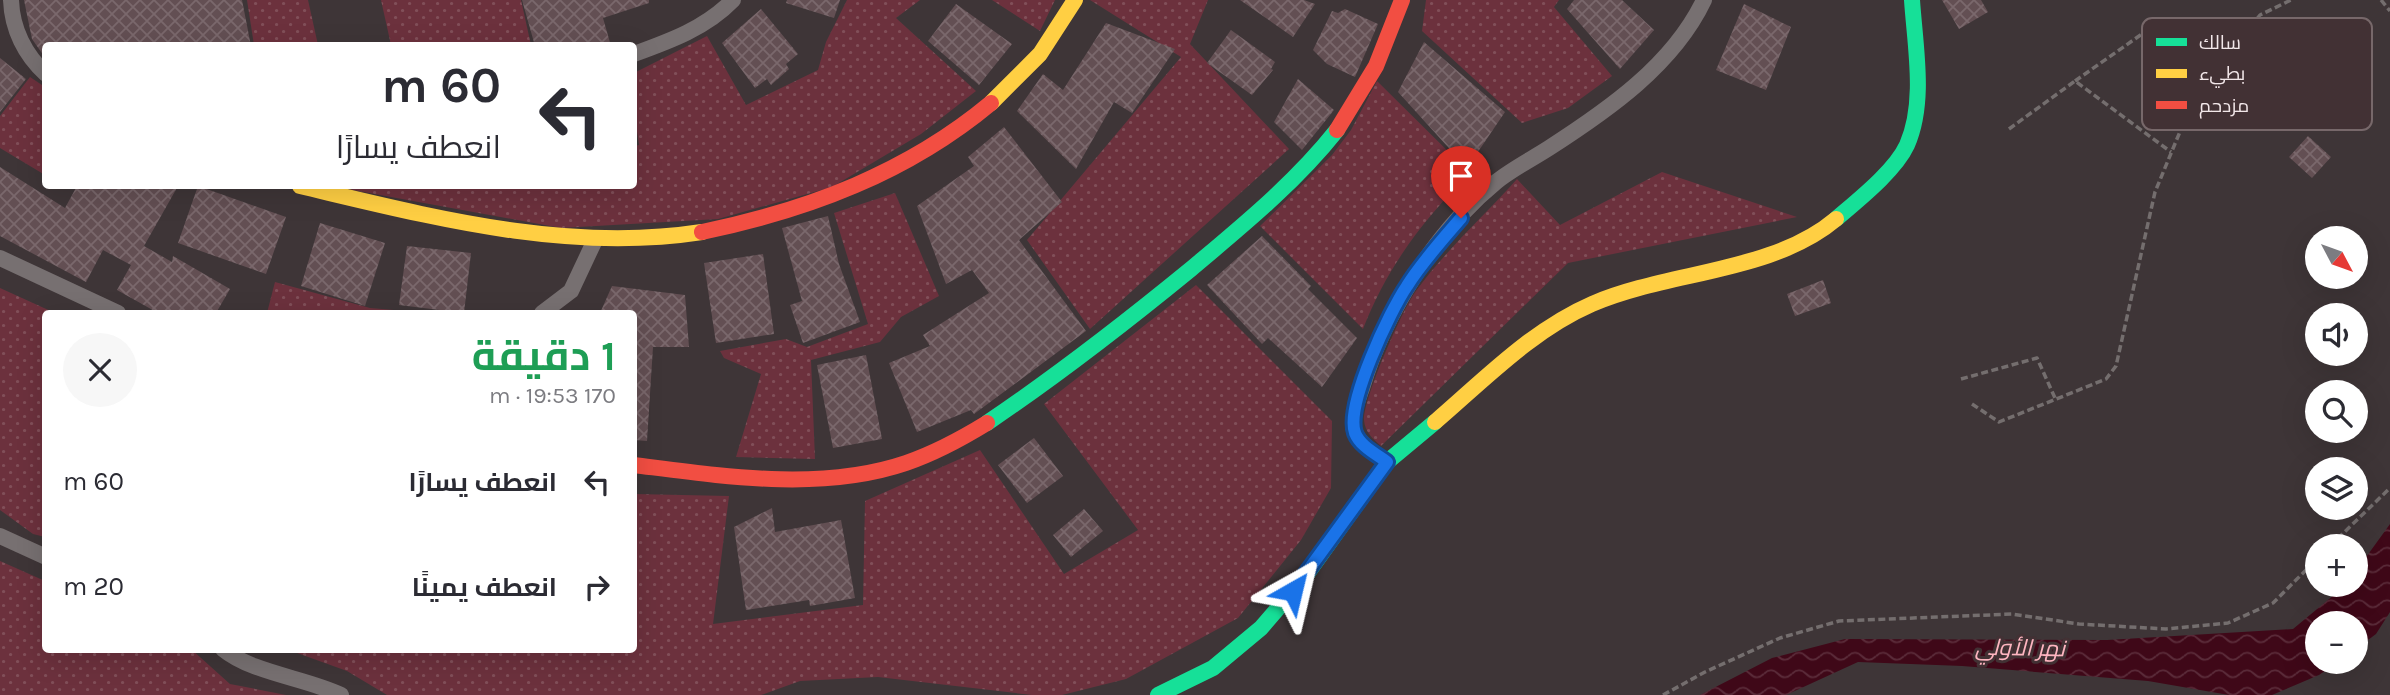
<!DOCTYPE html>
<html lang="ar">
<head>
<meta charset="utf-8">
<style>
	:root { --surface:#fff; --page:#f7f7f7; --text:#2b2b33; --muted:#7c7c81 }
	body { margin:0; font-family:Karla,Cairo,sans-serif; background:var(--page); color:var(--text); direction:rtl; height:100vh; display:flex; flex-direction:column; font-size:26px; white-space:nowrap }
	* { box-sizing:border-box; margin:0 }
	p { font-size:23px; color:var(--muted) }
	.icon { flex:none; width:38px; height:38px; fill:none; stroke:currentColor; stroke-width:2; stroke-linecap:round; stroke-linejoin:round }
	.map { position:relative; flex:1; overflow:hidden; direction:ltr }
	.sheet { position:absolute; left:42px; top:310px; width:595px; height:343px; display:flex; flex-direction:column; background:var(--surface); border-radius:7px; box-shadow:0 7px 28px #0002; direction:rtl }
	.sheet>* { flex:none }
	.banner { position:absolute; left:42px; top:42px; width:595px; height:147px; border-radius:7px; box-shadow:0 7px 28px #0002; direction:rtl; background:#fff; color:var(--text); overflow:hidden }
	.needle { width:46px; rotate:131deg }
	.controls { position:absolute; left:2305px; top:226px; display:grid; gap:14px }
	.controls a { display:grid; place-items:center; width:63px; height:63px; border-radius:50%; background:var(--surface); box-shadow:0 7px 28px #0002; font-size:35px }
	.pin { position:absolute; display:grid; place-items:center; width:60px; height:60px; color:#fff; margin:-72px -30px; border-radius:50% 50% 50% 0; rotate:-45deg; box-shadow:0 0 7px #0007 }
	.pin .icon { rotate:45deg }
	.me { position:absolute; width:77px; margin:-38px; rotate:37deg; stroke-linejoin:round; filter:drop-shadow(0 0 5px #0008) }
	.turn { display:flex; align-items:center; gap:24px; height:147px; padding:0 21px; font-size:32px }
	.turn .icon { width:91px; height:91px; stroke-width:2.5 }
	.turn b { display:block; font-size:49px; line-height:60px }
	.round { display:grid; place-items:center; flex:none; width:74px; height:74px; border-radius:37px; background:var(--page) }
	.headline { display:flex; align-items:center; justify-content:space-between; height:119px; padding:0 21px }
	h1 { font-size:42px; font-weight:700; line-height:52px; color:#1e9e55 }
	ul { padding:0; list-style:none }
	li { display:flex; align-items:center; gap:21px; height:105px; padding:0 21px }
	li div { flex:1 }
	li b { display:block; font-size:26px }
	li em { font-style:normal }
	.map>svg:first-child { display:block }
</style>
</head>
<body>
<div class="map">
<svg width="2390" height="695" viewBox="0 0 2390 695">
	<defs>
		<pattern id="green-dots" width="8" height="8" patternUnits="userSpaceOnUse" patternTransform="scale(1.75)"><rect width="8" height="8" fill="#6c313d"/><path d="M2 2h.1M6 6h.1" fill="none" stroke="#814f59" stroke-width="1.8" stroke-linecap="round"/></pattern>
		<pattern id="water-waves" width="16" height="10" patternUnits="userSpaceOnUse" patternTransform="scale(1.75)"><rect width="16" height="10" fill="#3f0818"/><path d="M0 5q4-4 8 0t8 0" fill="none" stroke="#5b2c3a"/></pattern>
		<pattern id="building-cross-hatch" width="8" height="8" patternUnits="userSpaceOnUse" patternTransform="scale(1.75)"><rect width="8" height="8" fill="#634f53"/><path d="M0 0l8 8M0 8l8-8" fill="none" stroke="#7a686c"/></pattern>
	</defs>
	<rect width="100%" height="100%" fill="#3e3537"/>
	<path fill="url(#green-dots)" d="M 247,0 L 308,0 L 318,45 L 254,45 Z
		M 381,0 L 521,0 L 531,45 L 391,45 Z
		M 847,0 L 920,0 L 896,18 L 976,91 L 921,134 L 832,187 L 718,219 L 561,228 L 331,186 L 634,186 L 634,146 L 639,145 L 634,111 L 634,73 L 707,36 L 746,105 L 818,70 L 826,42 Z
		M 992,0 L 1055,0 L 1040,31 Z
		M 1090,0 L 1208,0 L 1190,44 L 1289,149 L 1090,329 L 1027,240 L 1181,57 Z
		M 1426,0 L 1559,0 L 1554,7 L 1612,76 L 1568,108 L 1522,123 L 1422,31 Z
		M 30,77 L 45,87 L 45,175 L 0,148 L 0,116 Z
		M 1377,81 L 1470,173 C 1423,220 1387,267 1363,329 L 1260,226 L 1332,155 L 1351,130 Z
		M 1662,172 L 1797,217 L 1568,263 L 1381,446 C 1372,438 1365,432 1364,420 C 1364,397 1402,310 1416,291 C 1444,252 1485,215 1517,179 L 1560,225 Z
		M 895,193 L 939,296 L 901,317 L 880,342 L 811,360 L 815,459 L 736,457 L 761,374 L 724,358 L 720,351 L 786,339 L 807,347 L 868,324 L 834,213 Z
		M 275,282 L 370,308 L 429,313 L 267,313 Z
		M 1196,285 L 1332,421 L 1331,488 L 1301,540 L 1238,618 L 1126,679 L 1062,695 L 1032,695 L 878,677 L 800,681 L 761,695 L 387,695 L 347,671 L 286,649 L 634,649 L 634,494 L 729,496 L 713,624 L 863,605 L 865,501 L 980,450 L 1064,574 L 1138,530 L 1044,404 Z
		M 0,288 L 55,313 L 46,313 L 45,537 L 33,534 L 0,510 Z
		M 0,561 L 45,581 L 46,649 L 191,649 L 230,684 L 286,695 L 0,695 Z"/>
	<path fill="url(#water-waves)" d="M 2390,524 L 2390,612 L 2376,634 L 2356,649 L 2356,623 L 2317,623 L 2317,662 L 2338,662 L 2319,675 L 2272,695 L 2229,695 L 2148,681 L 1962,666 L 1858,662 L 1786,695 L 1700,695 L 1772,658 L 1845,639 L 2107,640 L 2293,629 L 2346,585 L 2356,584 L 2356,571 Z"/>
	<path fill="url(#building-cross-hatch)" d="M 24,0 L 242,0 L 251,46 L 46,46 L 46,59 L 32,39 Z
		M 522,0 L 649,0 L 649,3 L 603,18 L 611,46 L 535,46 Z
		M 787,0 L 840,0 L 834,18 L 786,3 Z
		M 1240,0 L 1304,0 L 1315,4 L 1293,37 Z
		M 1574,0 L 1622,0 L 1654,30 L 1620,69 L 1567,9 Z
		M 1942,0 L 1981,0 L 1988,12 L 1959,29 Z
		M 956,4 L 1012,44 L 979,85 L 928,41 Z
		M 1744,4 L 1791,27 L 1766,90 L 1716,70 Z
		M 761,9 L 798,54 L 786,64 L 789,69 L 771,85 L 767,79 L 755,88 L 722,43 Z
		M 1345,9 L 1378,24 L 1355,77 L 1327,64 L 1313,50 L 1332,11 L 1338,13 Z
		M 1106,23 L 1175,49 L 1132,113 L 1114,102 L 1076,169 L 1017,111 L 1043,74 L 1063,90 Z
		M 1231,30 L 1275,62 L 1271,69 L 1273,70 L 1252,95 L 1207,63 Z
		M 1424,42 L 1505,112 L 1467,168 L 1398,92 Z
		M 0,58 L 26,79 L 0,112 Z
		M 1298,79 L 1334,110 L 1302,150 L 1274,122 Z
		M 1004,127 L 1062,202 L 1019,240 L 1086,331 L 974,414 L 971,410 L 917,432 L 889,363 L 930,346 L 923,335 L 989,293 L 972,270 L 946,284 L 917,206 L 974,166 L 968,157 Z
		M 2308,136 L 2331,157 L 2312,178 L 2289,157 Z
		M 0,167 L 65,208 L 77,186 L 178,186 L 144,246 L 172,262 L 173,256 L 230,289 L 216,313 L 158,313 L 117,290 L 131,265 L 103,250 L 86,282 L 0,236 Z
		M 198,186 L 286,217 L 266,274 L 178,243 Z
		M 828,216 L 839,264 L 860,322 L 803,343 L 790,305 L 802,301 L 782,228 Z
		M 320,223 L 385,243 L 365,306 L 301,286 Z
		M 1262,236 L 1311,286 L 1308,289 L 1357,338 L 1322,387 L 1268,338 L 1262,344 L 1207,285 Z
		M 407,246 L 471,253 L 464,313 L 399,305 Z
		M 763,254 L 774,334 L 716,343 L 704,263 Z
		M 1823,280 L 1831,303 L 1795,316 L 1787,294 Z
		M 612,286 L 685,295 L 689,347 L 653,347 L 647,441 L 634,440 L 634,313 L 600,313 Z
		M 866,355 L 882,439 L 833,448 L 817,365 Z
		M 1034,438 L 1063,476 L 1027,503 L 998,465 Z
		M 772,508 L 775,532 L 841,520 L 855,598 L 810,606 L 809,600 L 746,610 L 734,527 Z
		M 1084,509 L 1103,531 L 1071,557 L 1053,535 Z"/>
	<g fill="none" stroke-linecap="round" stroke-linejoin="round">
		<path stroke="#746e6e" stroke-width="3.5" stroke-dasharray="7 3.5" stroke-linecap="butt" d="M 2381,0 L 2390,11
			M 2075,81 L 2142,34 L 2208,78
			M 2009,129 L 2075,81 L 2171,152
			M 1961,379 L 2037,358 L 2055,398
			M 1972,404 L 1999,422 L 2106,379 L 2116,366 L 2155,192 L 2196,93 L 2260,15 L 2291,0
			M 2330,546 L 2390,488
			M 1663,695 L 1705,672 L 1780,638 L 1839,621 L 2012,614 L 2079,624 L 2166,629 L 2228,623 L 2273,603 L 2317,559"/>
		<path stroke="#777071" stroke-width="16" d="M 11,0 C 12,29 25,55 46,74
			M 634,54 C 670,41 706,28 733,0
			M 0,258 L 118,313
			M 542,313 L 571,291 L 595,240
			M 1387,462 C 1377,454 1361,446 1356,434 C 1349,420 1357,402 1362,388 C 1384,314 1436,231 1496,182 C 1512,169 1532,159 1549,148 C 1608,110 1673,65 1704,0
			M 0,536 L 46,557
			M 223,649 C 252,673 306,678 341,695"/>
		<path stroke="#16e098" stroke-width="16" d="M 1836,219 C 1858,200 1895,171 1907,145 C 1926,102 1915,46 1912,0
			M 987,423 C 1058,375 1125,323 1191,269 C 1242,226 1295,183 1337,130
			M 1158,695 L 1213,668 L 1261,628 L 1304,578 L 1387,462 L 1435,422"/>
		<path stroke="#ffcf43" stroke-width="16" d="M 991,103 L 1040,54 L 1075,0
			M 300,186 C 432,217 566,253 702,232
			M 1435,422 C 1484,380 1532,330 1592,304 C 1668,271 1772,273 1836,219"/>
		<path stroke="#f24e42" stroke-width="16" d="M 1337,130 L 1376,66 L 1402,0
			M 702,232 C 808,210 907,173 991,103
			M 634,465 C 721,476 821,492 906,463 C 935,453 961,439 987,423"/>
	</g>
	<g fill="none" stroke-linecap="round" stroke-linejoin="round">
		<defs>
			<path id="route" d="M 1293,591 L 1387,462 C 1376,454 1360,446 1355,433 C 1345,405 1390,311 1407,286 C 1422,262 1442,240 1461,218"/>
		</defs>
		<use href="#route" stroke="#114b97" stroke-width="18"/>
		<use href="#route" stroke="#1a73e8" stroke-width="12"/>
	</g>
	<g text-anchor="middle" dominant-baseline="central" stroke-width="6" stroke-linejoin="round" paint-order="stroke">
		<g font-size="23" font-style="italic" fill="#feb5c0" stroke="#423134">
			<text transform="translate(2020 648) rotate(1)">نهر الأولي</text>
		</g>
	</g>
	<rect x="2142" y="18" width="230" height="112" rx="10" fill="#423134" stroke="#77686a" stroke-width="2"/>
	<rect x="2156" y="38" width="31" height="8" fill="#16e098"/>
	<rect x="2156" y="69" width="31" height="9" fill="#ffcf43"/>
	<rect x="2156" y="101" width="31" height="8" fill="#f24e42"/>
	<g font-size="19" fill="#f2e7e9">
		<text x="2199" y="49">سالك</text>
		<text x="2199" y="80">بطيء</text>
		<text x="2199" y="112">مزدحم</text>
	</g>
</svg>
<div class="controls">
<a><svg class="needle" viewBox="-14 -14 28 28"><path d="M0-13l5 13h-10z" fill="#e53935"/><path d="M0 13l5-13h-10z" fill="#7c7c81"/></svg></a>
<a><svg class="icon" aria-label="sound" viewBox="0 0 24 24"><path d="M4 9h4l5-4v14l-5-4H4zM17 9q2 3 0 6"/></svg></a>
<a><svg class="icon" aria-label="search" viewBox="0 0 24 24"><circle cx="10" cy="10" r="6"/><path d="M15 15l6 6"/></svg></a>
<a><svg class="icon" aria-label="layers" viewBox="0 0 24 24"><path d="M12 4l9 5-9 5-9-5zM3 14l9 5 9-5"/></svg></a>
<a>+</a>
<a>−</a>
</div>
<div class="pin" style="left:1461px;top:218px;background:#d93025"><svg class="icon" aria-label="arrive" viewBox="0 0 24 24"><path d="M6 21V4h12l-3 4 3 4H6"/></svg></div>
<svg class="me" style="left:1293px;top:591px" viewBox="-20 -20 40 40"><path d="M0-17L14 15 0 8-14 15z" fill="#1a73e8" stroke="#fff" stroke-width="4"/></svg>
<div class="banner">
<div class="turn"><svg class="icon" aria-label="left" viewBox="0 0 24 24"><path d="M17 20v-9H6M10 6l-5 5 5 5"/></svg><div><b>60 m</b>انعطف يسارًا</div></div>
</div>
<section class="sheet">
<div class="headline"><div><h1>1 دقيقة</h1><p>170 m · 19:53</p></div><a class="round"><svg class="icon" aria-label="close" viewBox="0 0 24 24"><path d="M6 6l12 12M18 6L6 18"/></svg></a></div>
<ul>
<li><svg class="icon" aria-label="left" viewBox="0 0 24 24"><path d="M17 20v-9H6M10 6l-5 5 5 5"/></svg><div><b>انعطف يسارًا</b></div><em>60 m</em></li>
<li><svg class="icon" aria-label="right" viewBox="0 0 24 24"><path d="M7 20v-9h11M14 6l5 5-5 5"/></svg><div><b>انعطف يمينًا</b></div><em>20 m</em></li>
</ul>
</section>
</div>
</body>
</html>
